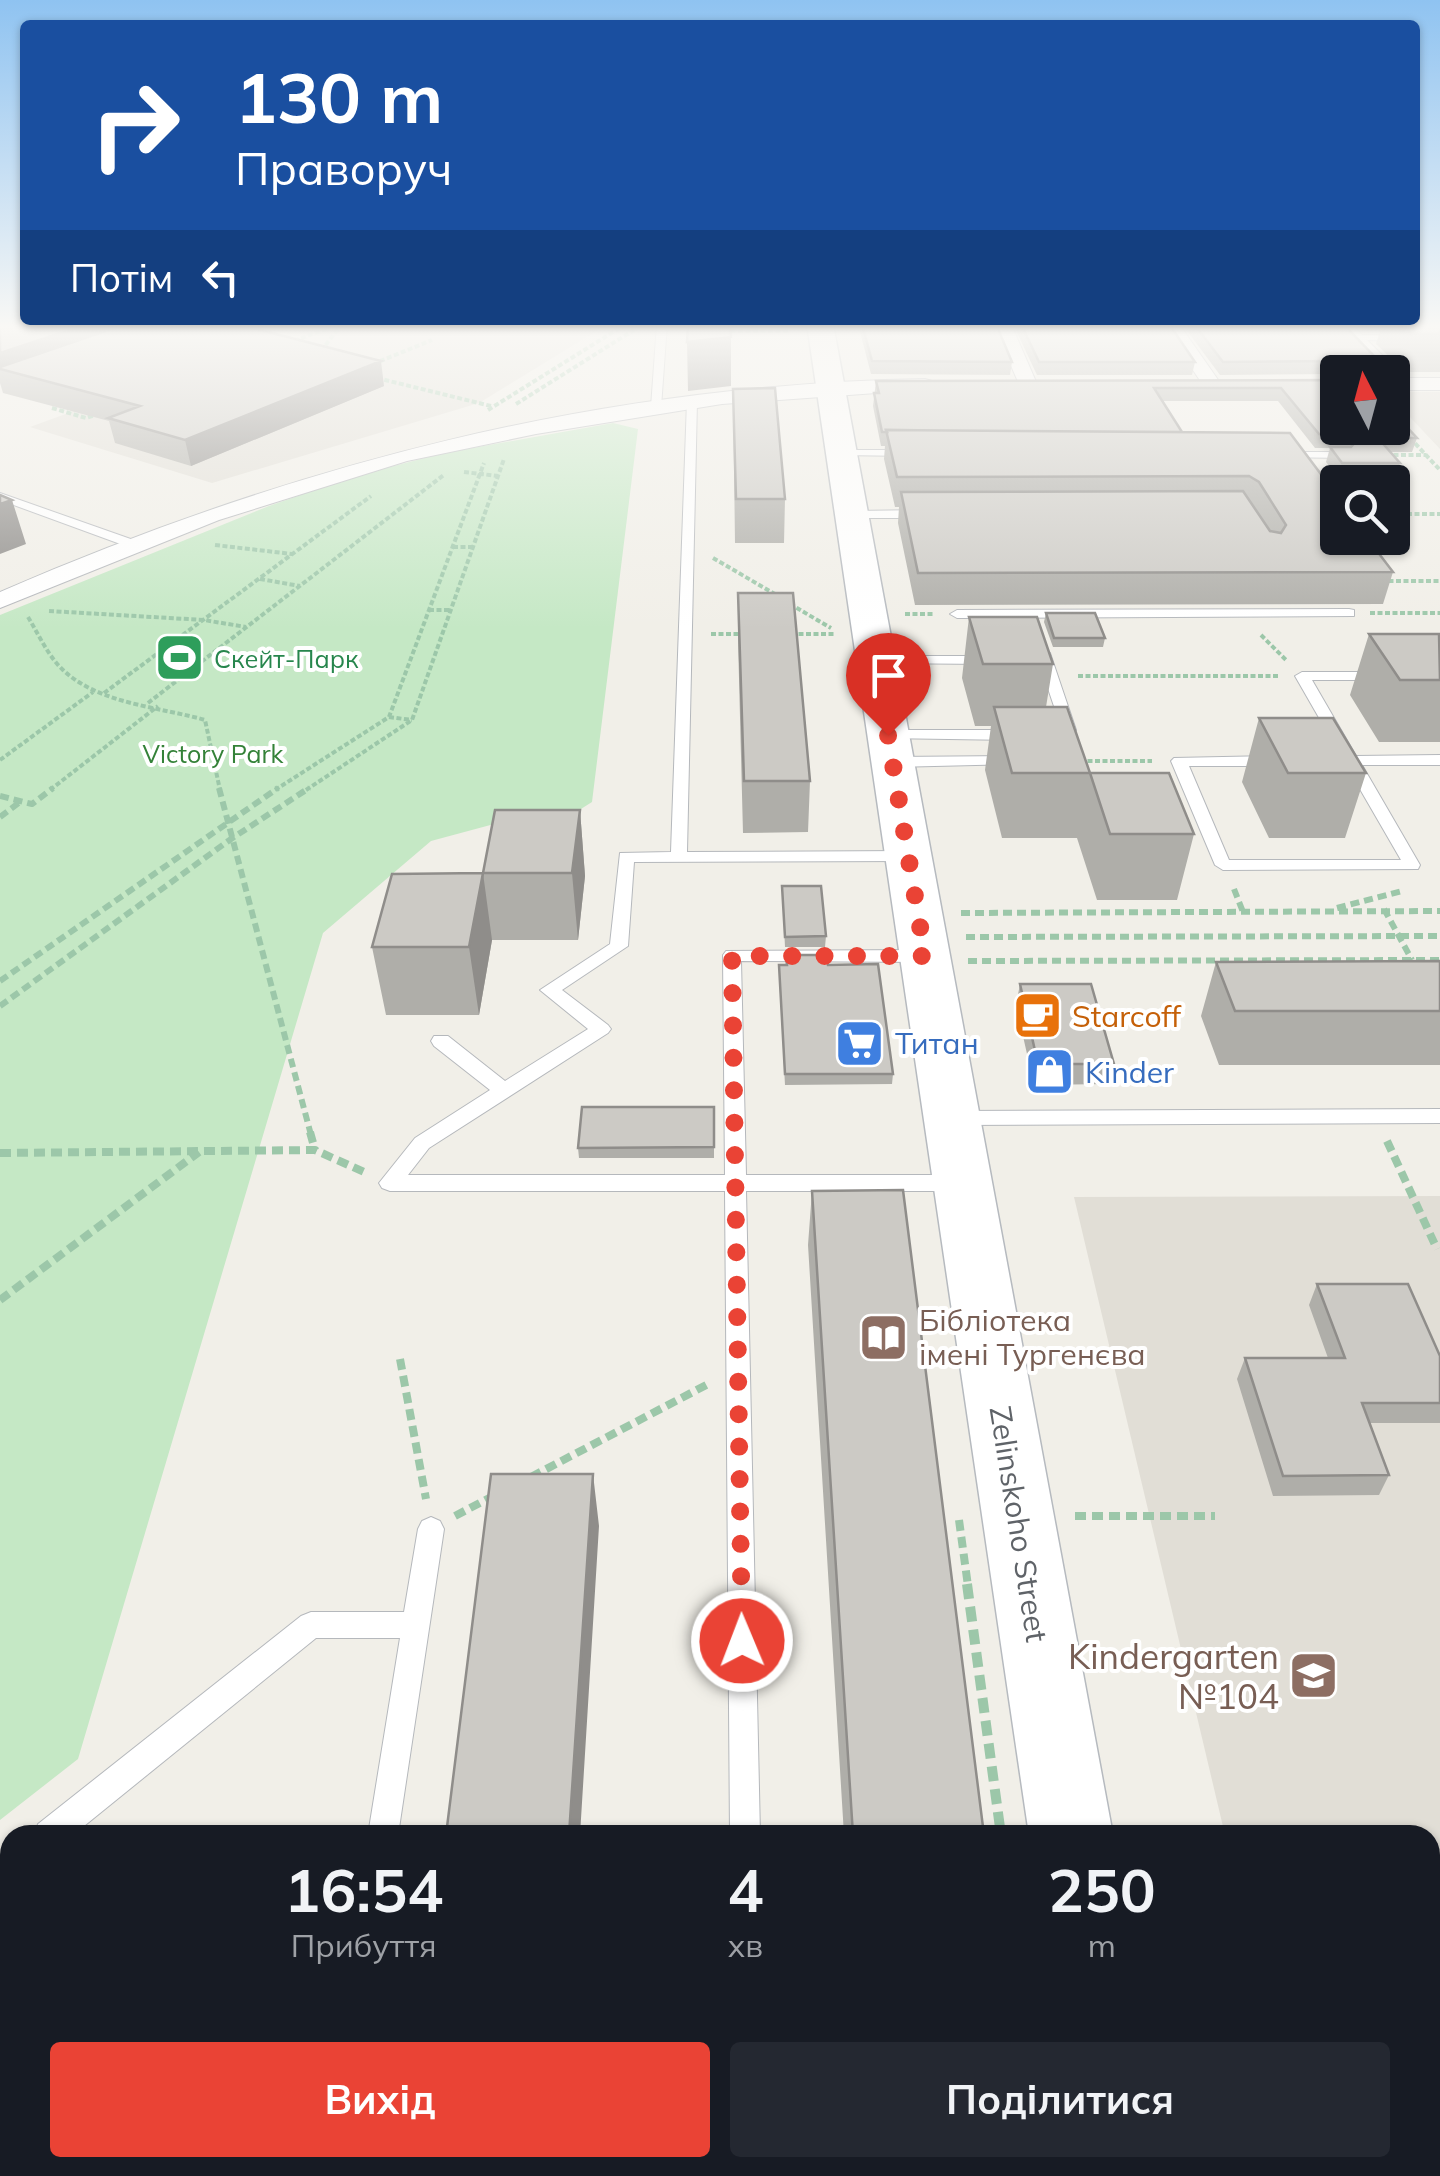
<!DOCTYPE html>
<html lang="uk">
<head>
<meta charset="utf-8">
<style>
	:root { --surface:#171b24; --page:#242831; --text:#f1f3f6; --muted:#9ea1a6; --accent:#ea4335 }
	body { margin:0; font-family:Mulish,sans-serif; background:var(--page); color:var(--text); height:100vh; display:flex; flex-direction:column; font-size:38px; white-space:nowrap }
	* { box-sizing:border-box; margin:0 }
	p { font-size:32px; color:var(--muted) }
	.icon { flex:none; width:55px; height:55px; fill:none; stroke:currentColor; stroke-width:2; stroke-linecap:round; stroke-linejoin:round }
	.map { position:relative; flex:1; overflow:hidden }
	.side { position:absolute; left:0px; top:1825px; width:1440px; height:352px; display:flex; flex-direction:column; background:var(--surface); border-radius:30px 30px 0 0; box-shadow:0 2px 8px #0004 }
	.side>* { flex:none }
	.hud { position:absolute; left:20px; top:20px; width:1400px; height:305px; border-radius:10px; box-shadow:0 2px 8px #0004; background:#1a4fa0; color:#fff; overflow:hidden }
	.needle { width:65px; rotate:354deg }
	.tools { position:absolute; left:1320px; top:355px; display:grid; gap:20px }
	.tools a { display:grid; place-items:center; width:90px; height:90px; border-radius:10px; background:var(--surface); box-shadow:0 2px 8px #0004; font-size:50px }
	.pin { position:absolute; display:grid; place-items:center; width:85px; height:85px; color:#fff; margin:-102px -42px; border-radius:50% 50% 50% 0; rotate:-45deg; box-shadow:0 0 10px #0007 }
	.pin .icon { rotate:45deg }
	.me { position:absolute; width:110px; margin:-55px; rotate:359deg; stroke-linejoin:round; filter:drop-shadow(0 0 8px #0008) }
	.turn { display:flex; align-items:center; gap:35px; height:210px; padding:0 50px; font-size:45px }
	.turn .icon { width:130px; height:130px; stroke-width:2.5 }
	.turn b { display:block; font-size:70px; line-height:85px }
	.then { display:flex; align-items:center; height:95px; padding:0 50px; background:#0003; gap:20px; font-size:38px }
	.eta { display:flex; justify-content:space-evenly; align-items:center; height:170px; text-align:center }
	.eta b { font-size:60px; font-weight:700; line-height:70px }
	.primary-button { display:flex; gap:20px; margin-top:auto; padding:20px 50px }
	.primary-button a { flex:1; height:115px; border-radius:10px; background:var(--accent); color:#fff; font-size:40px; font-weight:700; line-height:115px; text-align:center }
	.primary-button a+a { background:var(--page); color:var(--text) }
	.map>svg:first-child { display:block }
</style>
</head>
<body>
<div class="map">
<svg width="1440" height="2176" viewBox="0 0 1440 2176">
	<rect width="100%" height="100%" fill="#f1efe8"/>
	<path fill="#e1ded6" d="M 312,324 L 608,324 L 479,403 L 212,483 L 30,427 Z
		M 1393,392 L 1440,392 L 1440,449 L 1393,399 Z
		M 1440,1196 L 1440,2014 L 1430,2027 L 1430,1835 L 1225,1835 L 1074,1197 Z"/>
	<path fill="#c5e8c5" d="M 613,423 L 638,429 L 592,802 L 565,819 L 509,820 L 431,841 L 323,933 L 78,1759 L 0,1820 L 0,615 L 269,506 L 355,476 L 444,453 Z"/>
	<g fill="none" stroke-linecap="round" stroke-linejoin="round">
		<defs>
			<path id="lane" d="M 657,324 L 667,324 L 661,407 L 656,410 L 651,407 Z
				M 1355,335 L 1440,335 L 1440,341 L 1352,340 Z
				M 692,398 L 697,401 L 687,852 L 909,851 L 917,856 L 909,861 L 634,862 L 628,946 L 562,990 L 608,1025 L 611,1029 L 608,1033 L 429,1148 L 408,1175 L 725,1175 L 723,955 L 726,951 L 925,950 L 934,956 L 925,962 L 741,961 L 746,1175 L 958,1175 L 966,1178 L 969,1183 L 966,1188 L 958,1191 L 746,1191 L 760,1835 L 730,1835 L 725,1191 L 390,1191 L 382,1188 L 379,1183 L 415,1138 L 490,1090 L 434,1046 L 431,1041 L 434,1036 L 448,1036 L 505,1081 L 588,1029 L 540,990 L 610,944 L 620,853 L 671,852 L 687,401 Z
				M 842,450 L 910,450 L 916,453 L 910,456 L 838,455 L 838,451 Z
				M 1279,452 L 1345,452 L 1351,455 L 1345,458 L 1275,457 L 1273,455 Z
				M 0,493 L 142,543 L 144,546 L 134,549 L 0,500 Z
				M 852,511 L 925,510 L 931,514 L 925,518 L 848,518 L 846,515 Z
				M 1349,609 L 1354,610 L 1354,616 L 957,618 L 950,614 L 957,610 Z
				M 1043,649 L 1050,653 L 1076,730 L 1074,733 L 1064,733 L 1062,730 L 1036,653 Z
				M 876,656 L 989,656 L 996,660 L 989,664 L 871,663 L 869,660 Z
				M 1302,672 L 1383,672 L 1390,676 L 1383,680 L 1312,680 L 1356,756 L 1440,755 L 1440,765 L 1362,765 L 1420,865 L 1418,869 L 1223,870 L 1215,865 L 1171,761 L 1174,758 L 1274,756 L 1282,761 L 1274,766 L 1189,766 L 1229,860 L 1401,860 L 1346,765 L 1333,766 L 1325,761 L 1341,756 L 1295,676 Z
				M 889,730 L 1013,730 L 1021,735 L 1013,740 L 884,738 L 884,732 Z
				M 1012,756 L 1017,758 L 1017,764 L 893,767 L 885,762 L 893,757 Z
				M 1440,1109 L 1440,1123 L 954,1125 L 944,1118 L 954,1111 Z
				M 431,1517 L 440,1521 L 444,1529 L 398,1835 L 368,1835 L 400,1638 L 316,1638 L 73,1835 L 34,1835 L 38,1824 L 301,1616 L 311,1612 L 404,1612 L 418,1529 L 422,1521 Z
				M 10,1853 L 10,1907 L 0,1911 L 0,1858 Z
				M 314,2168 L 350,2168 L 349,2176 L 313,2176 Z
				M 732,2168 L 767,2168 L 768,2176 L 732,2176 Z"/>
			<path id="street" d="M 993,324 L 1011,324 L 1037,384 L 1035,388 L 1021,388 L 1019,384 Z
				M 1162,324 L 1179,324 L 1221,384 L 1219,388 L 1205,388 Z
				M 1333,324 L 1351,324 L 1395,368 L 1395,376 L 1378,372 Z
				M 1392,378 L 1440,378 L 1440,390 L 1392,390 Z
				M 925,379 L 932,381 L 932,389 L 722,404 L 536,434 L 407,461 L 219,520 L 0,608 L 0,592 C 295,464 602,384 925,379 Z"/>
			<path id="secondary" d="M 807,324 L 833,324 L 1113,1835 L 1029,1835 Z
				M 1078,2168 L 1174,2168 L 1177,2176 L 1079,2176 Z"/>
		</defs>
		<use href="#lane" stroke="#b5b8bc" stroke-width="2"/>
		<use href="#street" stroke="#b5b8bc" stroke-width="2"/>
		<use href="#secondary" stroke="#b6babf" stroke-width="3"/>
		<path stroke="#9cc7a9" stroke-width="4" stroke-dasharray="5 2.5" stroke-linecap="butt" d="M 723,331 L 790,331
			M 294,341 L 339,324
			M 321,351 L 341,325
			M 373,364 L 432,340
			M 377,378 L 491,406
			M 516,404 L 637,328
			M 52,408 L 86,418 L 95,415
			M 488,410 L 626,324
			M 1410,438 L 1440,470
			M 1386,455 L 1426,455
			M 464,472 L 498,476
			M 1392,514 L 1440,514
			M 215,545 L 292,554
			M 453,547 L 473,547
			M 713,558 L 780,597
			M 260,579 L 300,586
			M 1381,581 L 1440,581
			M 790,604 L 831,628
			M 429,610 L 451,610
			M 49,611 L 204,620 L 246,627
			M 1370,613 L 1440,613
			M 905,614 L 933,614
			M 28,617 C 39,635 48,656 63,670 C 99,704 160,707 205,720 L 220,790
			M 711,634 L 744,634
			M 791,634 L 834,634
			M 1261,635 L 1287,661
			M 1078,676 L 1280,676
			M 104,693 L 371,496
			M 148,703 L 445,474
			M 389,717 L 412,720
			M 0,760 L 93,692
			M 1080,761 L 1152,761
			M 50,790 L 158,706
			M 275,790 L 389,717 L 484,463
			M 306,790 L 412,720 L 504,459"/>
		<path stroke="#9cc7a9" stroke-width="6" stroke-dasharray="9 5" stroke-linecap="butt" d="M 219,788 L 311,1135
			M 0,796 L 32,804 L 53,788
			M 0,817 L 20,802
			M 1234,889 L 1243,912
			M 1337,908 L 1402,891
			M 1384,909 L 1412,960
			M 961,913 L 1440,911
			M 966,937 L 1440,936
			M 968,961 L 1440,960
			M 0,981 L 278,788
			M 0,1006 L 231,839 L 309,788"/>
		<path stroke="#9cc7a9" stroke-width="8" stroke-dasharray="11 6" stroke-linecap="butt" d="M 310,1132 L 315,1150
			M 1387,1141 L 1437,1249
			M 0,1153 L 315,1150 L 364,1172
			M 0,1300 L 199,1152
			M 400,1359 L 426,1499
			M 531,1477 L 710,1383
			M 455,1516 L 493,1496
			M 1075,1516 L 1215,1516
			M 959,1520 L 968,1586"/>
		<path stroke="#9cc7a9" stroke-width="10" stroke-dasharray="15 8" stroke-linecap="butt" d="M 967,1584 L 1001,1835
			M 1201,2168 L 1202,2176"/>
		<use href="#lane" fill="#fff" fill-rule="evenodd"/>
		<use href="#street" fill="#fff" fill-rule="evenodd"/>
		<use href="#secondary" fill="#fff" fill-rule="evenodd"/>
	</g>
	<path fill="#afaea9" d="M 0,324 L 249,324 L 244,326 L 384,386 L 191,466 L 115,443 L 109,421 L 3,393 L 0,383 Z
		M 858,324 L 996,324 L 1012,362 L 1010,375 L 871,374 Z
		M 1013,324 L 1169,324 L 1195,362 L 1192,375 L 1037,375 Z
		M 1182,324 L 1343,324 L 1377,359 L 1373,372 L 1338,372 L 1338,374 L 1220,375 Z
		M 1356,324 L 1440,324 L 1440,372 L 1399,372 L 1398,365 L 1376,344 L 1380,331 L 1364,331 Z
		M 1338,380 L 1417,438 L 1412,452 L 1391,452 L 1400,463 L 1396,477 L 1338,477 L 1326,462 L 1330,448 L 1315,448 L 1278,401 L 1162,401 L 1182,432 L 1290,433 L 1393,572 L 1383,604 L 915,605 L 898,523 L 899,507 L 895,507 L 884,459 L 885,446 L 881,446 L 873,406 L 876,381 Z
		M 733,389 L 785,499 L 784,543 L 735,543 Z
		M 738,593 L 810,781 L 808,832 L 743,833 L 738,640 Z
		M 1046,613 L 1105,638 L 1103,647 L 1053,647 L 1044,622 Z
		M 969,617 L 1053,664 L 1046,707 L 1090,773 L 1194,834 L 1177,900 L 1097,900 L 1077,838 L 1002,838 L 985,770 L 991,726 L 975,726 L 962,678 Z
		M 1369,634 L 1440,636 L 1440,742 L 1379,742 L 1350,695 Z
		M 1259,718 L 1366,773 L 1345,838 L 1269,838 L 1242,782 Z
		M 580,810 L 585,876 L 578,940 L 492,940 L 479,1015 L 386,1015 L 372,947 Z
		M 782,886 L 826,936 L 825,947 L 785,947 Z
		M 786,955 L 828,965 L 893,1074 L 892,1084 L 785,1085 L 779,975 L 779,965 L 786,965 Z
		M 1440,961 L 1440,1065 L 1219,1065 L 1201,1016 L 1216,962 Z
		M 1020,984 L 1114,1064 L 1110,1084 L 1034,1085 L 1016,1005 Z
		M 714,1107 L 714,1158 L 579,1158 L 578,1148 Z
		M 812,1191 L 984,1835 L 844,1835 L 808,1245 Z
		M 1317,1284 L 1440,1356 L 1440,1423 L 1370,1423 L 1389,1475 L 1379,1495 L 1273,1496 L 1237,1379 L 1245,1358 L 1328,1358 L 1309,1305 Z
		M 867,2168 L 1049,2168 L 1050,2176 L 867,2176 Z"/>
	<path fill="#8f8d8a" d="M 88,324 L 163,324 L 0,369 L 0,353 Z
		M 731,337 L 731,386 L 688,391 L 687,342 Z
		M 381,361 L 384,386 L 191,466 L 185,440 Z
		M 12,500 L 26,544 L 0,554 L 0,504 Z
		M 580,810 L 585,876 L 578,940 L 572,873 Z
		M 483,873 L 492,940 L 479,1015 L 469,947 Z
		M 593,1474 L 599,1526 L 580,1835 L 569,1835 Z
		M 82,2168 L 127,2168 L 125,2176 L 80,2176 Z
		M 547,2168 L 559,2168 L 558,2176 L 547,2176 Z"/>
	<path fill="#cccac5" stroke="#8f8d8a" stroke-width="2.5" d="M 0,324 L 88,324 L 0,353 Z
		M 126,324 L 237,324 L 381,361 L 185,440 L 108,418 L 140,406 L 0,369 L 0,367 Z
		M 688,324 L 730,324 L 731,337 L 687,342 Z
		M 862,324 L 996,324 L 1012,362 L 872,361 Z
		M 1021,324 L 1169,324 L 1195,362 L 1039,362 Z
		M 1194,324 L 1343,324 L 1377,359 L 1344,359 L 1357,372 L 1343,372 L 1345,365 L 1341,361 L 1223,362 Z
		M 1405,324 L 1440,324 L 1440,334 L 1410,334 L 1408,328 Z
		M 1338,380 L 1338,428 L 1392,428 L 1392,411 L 1417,438 L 1378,438 L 1400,463 L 1342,463 L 1330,447 L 1351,447 L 1358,439 L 1349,434 L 1319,434 L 1281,388 L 1154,388 L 1182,432 L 886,430 L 887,432 L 882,432 L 874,393 L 879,393 L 876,381 Z
		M 775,388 L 785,499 L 736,499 L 733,389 Z
		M 886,430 L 1290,433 L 1338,497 L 1338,538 L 1367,538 L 1393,572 L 918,573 L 901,492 L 1243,491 L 1270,531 L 1281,533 L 1286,525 L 1259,482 L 1249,476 L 897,477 Z
		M 0,495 L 12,500 L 0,504 Z
		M 738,593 L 793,593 L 810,781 L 744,781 Z
		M 1046,613 L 1095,613 L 1105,638 L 1054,638 Z
		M 969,617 L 1037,617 L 1053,664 L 983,664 Z
		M 1369,634 L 1439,634 L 1440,680 L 1400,680 Z
		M 994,707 L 1067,707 L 1090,773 L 1012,773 Z
		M 1259,718 L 1333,718 L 1366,773 L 1288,773 Z
		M 1090,773 L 1169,773 L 1194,834 L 1110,834 Z
		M 495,810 L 580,810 L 572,873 L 483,873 Z
		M 483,873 L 469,947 L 372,947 L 392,874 Z
		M 782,886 L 821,886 L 826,936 L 785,937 Z
		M 786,955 L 827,955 L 828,965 L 878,964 L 893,1074 L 785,1074 L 779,965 L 787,965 Z
		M 1440,961 L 1440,1011 L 1235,1011 L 1216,962 Z
		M 1020,984 L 1091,984 L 1114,1064 L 1038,1064 Z
		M 582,1107 L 714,1107 L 714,1147 L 578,1148 Z
		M 903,1190 L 984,1835 L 853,1835 L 812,1191 Z
		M 1317,1284 L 1408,1284 L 1440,1356 L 1440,1403 L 1362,1403 L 1389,1475 L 1283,1476 L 1245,1358 L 1345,1358 Z
		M 491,1474 L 593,1474 L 569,1835 L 446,1835 Z
		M 10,1932 L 10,2168 L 82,2168 L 80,2176 L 0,2176 L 0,1965 Z
		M 405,2168 L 547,2168 L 547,2176 L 404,2176 Z
		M 881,2168 L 1049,2168 L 1050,2176 L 882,2176 Z"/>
	<linearGradient id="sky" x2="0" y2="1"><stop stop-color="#8fc3f1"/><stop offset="0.52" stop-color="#f9f8f5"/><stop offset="1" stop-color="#f9f8f5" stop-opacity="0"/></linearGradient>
	<rect width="1440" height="629" fill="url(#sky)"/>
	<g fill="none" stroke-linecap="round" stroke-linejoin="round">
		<path stroke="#ea4335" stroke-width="18" stroke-dasharray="0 32.4" d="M 742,1641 L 732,956 L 925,956 L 888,735"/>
	</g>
	<defs>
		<symbol id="stadium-square" viewBox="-11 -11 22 22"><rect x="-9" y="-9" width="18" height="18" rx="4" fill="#2e9e5b" stroke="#fff"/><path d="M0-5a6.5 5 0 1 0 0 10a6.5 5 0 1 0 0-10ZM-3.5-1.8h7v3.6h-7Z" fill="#fff"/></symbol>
		<symbol id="cafe-square" viewBox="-11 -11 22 22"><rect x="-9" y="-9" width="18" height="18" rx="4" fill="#e8710a" stroke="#fff"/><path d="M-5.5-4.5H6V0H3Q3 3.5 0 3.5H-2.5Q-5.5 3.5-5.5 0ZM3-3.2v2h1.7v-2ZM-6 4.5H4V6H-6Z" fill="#fff"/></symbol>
		<symbol id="supermarket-square" viewBox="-11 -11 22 22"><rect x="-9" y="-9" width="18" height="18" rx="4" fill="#3f7fe0" stroke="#fff"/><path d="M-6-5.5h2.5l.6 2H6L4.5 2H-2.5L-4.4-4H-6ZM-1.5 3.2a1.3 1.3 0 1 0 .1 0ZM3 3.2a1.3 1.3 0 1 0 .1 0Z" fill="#fff"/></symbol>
		<symbol id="shop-square" viewBox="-11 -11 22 22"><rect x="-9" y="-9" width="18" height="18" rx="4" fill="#3f7fe0" stroke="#fff"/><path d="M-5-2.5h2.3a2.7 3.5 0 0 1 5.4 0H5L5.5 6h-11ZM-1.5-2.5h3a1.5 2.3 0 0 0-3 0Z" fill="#fff"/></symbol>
		<symbol id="library-square" viewBox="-11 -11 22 22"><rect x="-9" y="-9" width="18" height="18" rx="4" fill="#8d6e63" stroke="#fff"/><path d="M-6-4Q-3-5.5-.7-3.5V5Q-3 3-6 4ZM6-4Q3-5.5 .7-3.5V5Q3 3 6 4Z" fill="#fff"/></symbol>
		<symbol id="school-square" viewBox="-11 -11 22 22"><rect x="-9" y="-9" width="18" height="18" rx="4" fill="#8d6e63" stroke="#fff"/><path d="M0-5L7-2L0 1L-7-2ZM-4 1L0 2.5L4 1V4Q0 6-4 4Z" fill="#fff"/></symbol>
	</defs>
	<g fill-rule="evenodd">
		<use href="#stadium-square" x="152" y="630" width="55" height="55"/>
		<use href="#cafe-square" x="1010" y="988" width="55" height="55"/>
		<use href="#supermarket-square" x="832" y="1016" width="55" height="55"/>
		<use href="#shop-square" x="1022" y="1044" width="55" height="55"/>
		<use href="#library-square" x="856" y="1310" width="55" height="55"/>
		<use href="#school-square" x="1286" y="1648" width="55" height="55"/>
	</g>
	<g text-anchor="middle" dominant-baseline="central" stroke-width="8" stroke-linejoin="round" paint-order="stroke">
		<g font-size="25" fill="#27864d" stroke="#fff" text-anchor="start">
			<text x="214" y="658">Скейт-Парк</text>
		</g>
		<g font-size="25" fill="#348238" stroke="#fff">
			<text x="213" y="753">Victory Park</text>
		</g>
		<g font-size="30" fill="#c56008" stroke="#fff" text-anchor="start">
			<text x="1072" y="1016">Starcoff</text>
		</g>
		<g font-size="30" fill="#366cbe" stroke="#fff" text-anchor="start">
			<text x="895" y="1043">Титан</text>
			<text x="1085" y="1072">Kinder</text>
		</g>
		<g font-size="30" fill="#785e54" stroke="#fff" text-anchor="start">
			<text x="919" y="1320">Бібліотека<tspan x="919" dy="34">імені Тургенєва</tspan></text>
		</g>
		<g font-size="30" fill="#5f6368" stroke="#fff">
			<text transform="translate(1019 1524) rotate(81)">Zelinskoho Street</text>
		</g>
		<g font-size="35" fill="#785e54" stroke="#fff" text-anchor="end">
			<text x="1279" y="1656">Kindergarten<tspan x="1279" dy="40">№104</tspan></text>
		</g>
	</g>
</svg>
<div class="tools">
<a><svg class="needle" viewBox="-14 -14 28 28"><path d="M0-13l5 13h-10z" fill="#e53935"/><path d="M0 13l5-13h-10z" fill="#9ea1a6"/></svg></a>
<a><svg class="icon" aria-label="search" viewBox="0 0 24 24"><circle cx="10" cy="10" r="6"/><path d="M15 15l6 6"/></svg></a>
</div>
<div class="pin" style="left:888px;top:735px;background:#d93025"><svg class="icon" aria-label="arrive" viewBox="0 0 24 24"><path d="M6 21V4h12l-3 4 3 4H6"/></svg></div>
<svg class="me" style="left:742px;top:1641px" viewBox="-20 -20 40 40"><circle r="17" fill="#ea4335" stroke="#fff" stroke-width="3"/><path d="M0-11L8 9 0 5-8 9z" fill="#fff"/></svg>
<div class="hud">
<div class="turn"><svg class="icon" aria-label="right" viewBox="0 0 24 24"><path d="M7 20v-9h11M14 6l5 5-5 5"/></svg><div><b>130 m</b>Праворуч</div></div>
<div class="then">Потім<svg class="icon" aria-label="left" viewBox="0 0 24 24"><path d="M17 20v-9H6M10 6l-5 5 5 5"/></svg></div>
</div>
<section class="side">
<div class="eta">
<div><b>16:54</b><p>Прибуття</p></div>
<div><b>4</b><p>хв</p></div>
<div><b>250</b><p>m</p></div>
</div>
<div class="primary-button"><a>Вихід</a><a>Поділитися</a></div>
</section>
</div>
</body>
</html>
